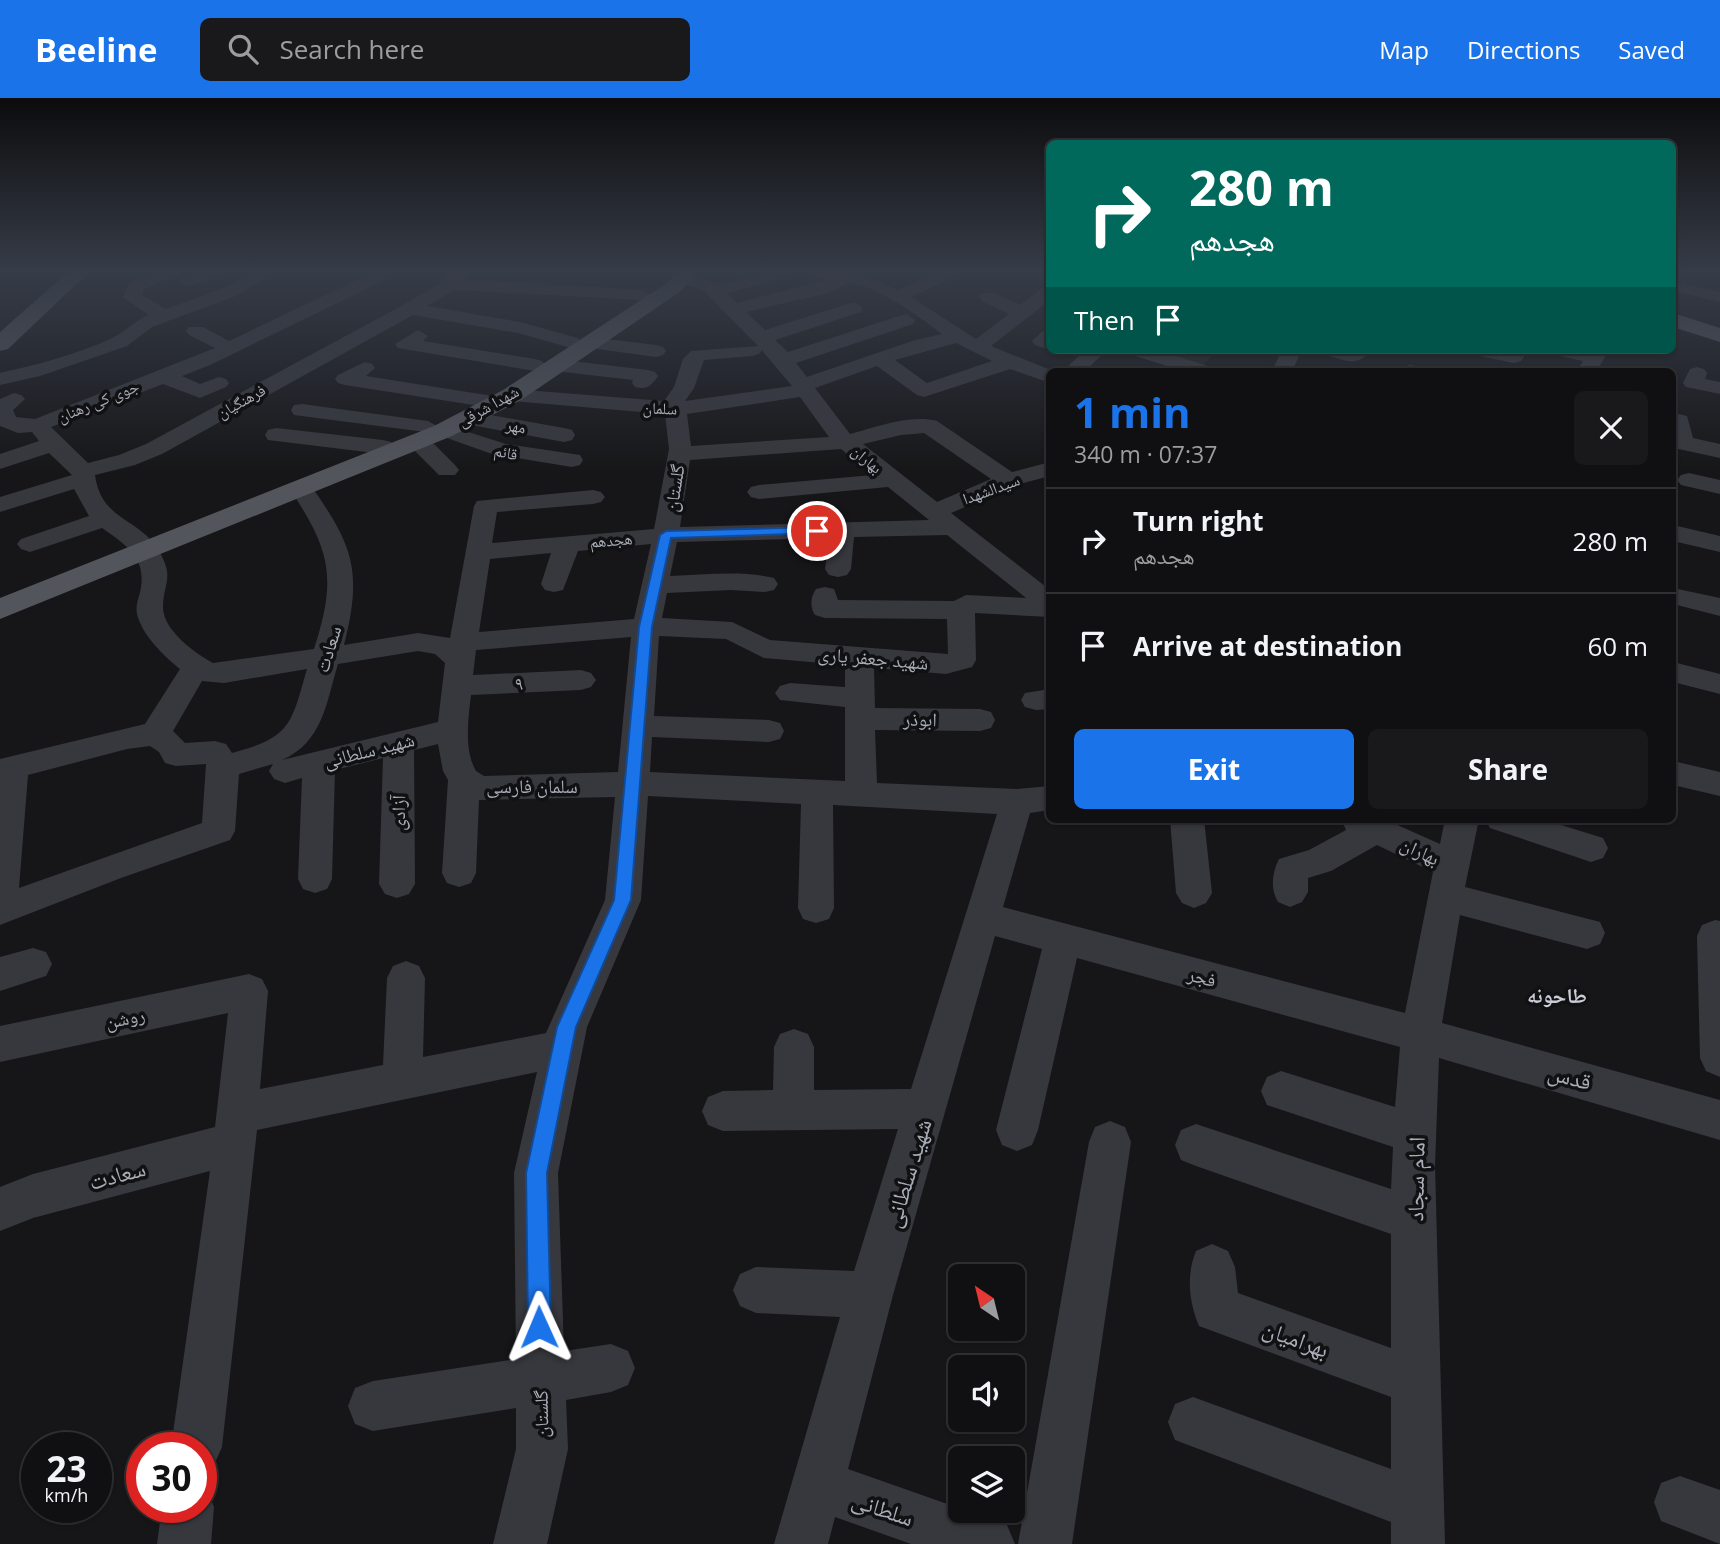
<!DOCTYPE html>
<html lang="en">
<head>
<meta charset="utf-8">
<style>
	:root { --surface:#101012; --page:#19191b; --text:#f1f3f6; --muted:#9c9d9f; --line:#303032; --accent:#1a73e8 }
	body { margin:0; font-family:"Open Sans","Noto Naskh Arabic",sans-serif; background:var(--page); color:var(--text); height:100vh; display:flex; flex-direction:column; font-size:26px; white-space:nowrap }
	* { box-sizing:border-box; margin:0 }
	p { font-size:23px; color:var(--muted) }
	.icon { flex:none; width:38px; height:38px; fill:none; stroke:currentColor; stroke-width:2; stroke-linecap:round; stroke-linejoin:round }
	.map { position:relative; flex:1; overflow:hidden }
	.panel { position:absolute; left:1046px; top:270px; width:630px; height:455px; display:flex; flex-direction:column; background:var(--surface); border-radius:10px; box-shadow:0 2px 5px #0004,0 0 0 2px var(--line) }
	.panel>* { flex:none }
	.top-card { position:absolute; left:1046px; top:42px; width:630px; height:214px; border-radius:10px; box-shadow:0 2px 5px #0004,0 0 0 2px var(--line); background:#00695c; color:#fff; overflow:hidden }
	.needle { width:46px; rotate:325deg }
	.tools { position:absolute; left:948px; top:1166px; display:grid; gap:14px }
	.tools a { display:grid; place-items:center; width:77px; height:77px; border-radius:10px; background:var(--surface); box-shadow:0 2px 5px #0004,0 0 0 2px var(--line); font-size:35px }
	.speed { position:absolute; left:21px; top:1334px; display:flex; gap:14px; font-size:35px; font-weight:700; text-align:center }
	.speed>* { display:grid; place-content:center; width:91px; height:91px; border-radius:50%; background:var(--surface); box-shadow:0 2px 5px #0004,0 0 0 2px var(--line); line-height:1 }
	.speed small { font-size:18px; font-weight:400 }
	.speed .limit { border:10px solid #d22; background:#fff; color:#111 }
	.pin { position:absolute; display:grid; place-items:center; width:60px; height:60px; color:#fff; margin:-30px; border:4px solid #fff; border-radius:50%; box-shadow:0 2px 7px #0007 }
	.me { position:absolute; width:77px; margin:-38px; rotate:359deg; stroke-linejoin:round; filter:drop-shadow(0 0 5px #0008) }
	.turn { display:flex; align-items:center; gap:24px; height:147px; padding:0 28px; font-size:32px }
	.turn .icon { width:91px; height:91px; stroke-width:2.5 }
	.turn b { display:block; font-size:49px; line-height:60px }
	.then { display:flex; align-items:center; height:66px; padding:0 28px; background:#0003; gap:14px; font-size:26px }
	.round { display:grid; place-items:center; flex:none; width:74px; height:74px; border-radius:10px; background:var(--page) }
	.summary { display:flex; align-items:center; justify-content:space-between; height:119px; padding:0 28px }
	h1 { font-size:42px; font-weight:700; line-height:52px; color:var(--accent) }
	.primary-button { display:flex; gap:14px; margin-top:auto; padding:14px 28px }
	.primary-button a { flex:1; height:80px; border-radius:10px; background:var(--accent); color:#fff; font-size:28px; font-weight:700; line-height:80px; text-align:center }
	.primary-button a+a { background:var(--page); color:var(--text) }
	ul { padding:0; list-style:none }
	li { display:flex; align-items:center; gap:21px; height:105px; padding:0 28px; border-top:2px solid var(--line) }
	li div { flex:1 }
	li b { display:block; font-size:26px }
	li em { font-style:normal }
	header { display:flex; align-items:center; gap:42px; box-sizing:border-box; height:98px; padding:0 35px; background:var(--accent); color:#fff }
	header strong { font-size:33px }
	nav { display:flex; gap:38px; margin-inline-start:auto; font-size:24px }
	.search { width:490px; height:63px; background:var(--page); display:flex; align-items:center; gap:18px; box-sizing:border-box; padding:0 24px; border-radius:10px; color:var(--muted); font-size:26px }
	.map>svg:first-child { display:block }
</style>
</head>
<body>
<header>
<strong>Beeline</strong>
<div class="search"><svg class="icon" aria-label="search" viewBox="0 0 24 24"><circle cx="10" cy="10" r="6"/><path d="M15 15l6 6"/></svg>Search here</div>
<nav><a>Map</a><a>Directions</a><a>Saved</a></nav>
</header>
<div class="map">
<svg width="1720" height="1446" viewBox="0 0 1720 1446">
	<rect width="100%" height="100%" fill="#161618"/>
	<path fill="#1e261f" d="M 1153,252 L 1218,252 L 1203,267 Z"/>
	<g fill="none" stroke-linecap="round" stroke-linejoin="round">
		<path fill="#37383d" fill-rule="evenodd" d="M 156,174 L 179,174 L 176,178 L 144,191 L 142,197 L 166,211 L 221,191 L 255,174 L 276,174 L 233,199 L 152,229 L 127,248 L 40,278 L 0,287 L 0,275 C 35,267 79,256 112,240 C 125,234 135,222 149,217 L 123,199 L 130,184 Z
			M 200,174 L 225,174 L 222,178 L 188,188 L 179,183 L 182,179 Z
			M 374,174 L 396,174 L 393,178 L 210,267 L 182,278 L 200,286 L 219,279 L 226,281 L 229,285 L 226,289 L 200,300 L 163,286 L 51,329 L 88,365 L 119,357 L 146,346 L 403,207 L 439,186 L 452,174 L 470,174 L 464,181 L 642,192 L 651,197 L 642,202 L 454,192 L 427,208 L 520,224 L 578,240 L 581,244 L 571,250 L 518,235 L 413,217 L 162,356 L 135,367 L 95,377 C 101,423 139,419 159,453 C 175,481 163,484 163,510 C 164,533 195,555 213,565 L 314,551 C 337,480 331,452 289,390 L 293,385 L 309,385 C 353,447 363,472 344,547 L 418,535 L 450,540 L 474,408 L 477,403 L 593,392 L 601,394 L 605,399 L 601,404 L 593,406 L 497,414 L 492,445 L 654,431 L 669,351 L 665,316 L 512,303 L 505,301 L 501,297 L 505,293 L 512,291 L 664,303 L 674,289 L 683,261 L 691,253 L 758,248 L 704,193 L 675,183 L 672,179 L 675,175 L 687,175 L 718,187 L 766,174 L 793,174 L 790,178 L 727,195 L 737,205 L 826,182 L 807,178 L 805,174 L 859,175 L 898,192 L 937,174 L 958,174 L 956,178 L 911,199 L 976,241 L 1009,216 L 982,203 L 979,199 L 982,195 L 994,195 L 1020,207 L 1044,189 L 1050,188 L 1050,202 L 991,248 L 1053,273 L 1050,273 L 1050,285 L 1010,271 L 924,299 L 917,297 L 877,268 L 815,290 L 850,336 C 877,329 909,316 937,323 L 1012,374 L 1050,364 L 1050,378 L 1016,387 L 951,415 L 1050,492 L 1050,519 L 975,515 L 976,562 L 972,569 L 946,576 L 874,570 L 875,610 L 980,611 L 991,614 L 995,622 L 991,630 L 980,633 L 875,632 L 877,685 L 1017,691 L 1050,688 L 1050,712 L 1030,715 L 1003,809 L 1405,915 L 1433,774 L 1377,747 L 1331,773 L 1308,780 L 1308,794 L 1302,804 L 1290,809 L 1278,804 C 1270,790 1272,775 1279,761 L 1309,752 L 1346,732 L 1341,721 L 1384,721 L 1440,746 L 1445,721 L 1479,721 L 1465,789 L 1600,824 L 1605,835 L 1600,846 L 1587,851 L 1460,817 L 1442,925 L 1720,1002 L 1720,1042 L 1439,960 L 1435,1067 L 1445,1446 L 1391,1446 L 1391,1424 L 1175,1342 L 1168,1324 L 1175,1306 L 1193,1299 L 1391,1371 L 1391,1299 L 1199,1228 C 1189,1204 1186,1177 1196,1153 L 1212,1146 L 1228,1153 L 1235,1169 L 1238,1195 L 1391,1250 L 1391,1136 L 1196,1068 L 1181,1062 L 1175,1047 L 1181,1032 L 1196,1026 L 1391,1091 L 1393,1049 L 1267,1007 L 1261,993 L 1267,979 L 1281,973 L 1395,1009 L 1400,949 L 1077,860 L 1038,1032 L 1032,1047 L 1017,1053 L 1002,1047 L 996,1032 L 1042,851 L 995,838 L 893,1197 L 848,1371 L 1007,1427 L 1015,1446 L 911,1446 L 835,1419 L 828,1446 L 774,1446 L 840,1219 L 756,1215 L 740,1208 L 733,1192 L 740,1176 L 756,1169 L 854,1173 L 898,1031 L 723,1033 L 708,1027 L 702,1013 L 708,999 L 723,993 L 773,992 L 774,949 L 780,936 L 794,931 L 808,936 L 814,949 L 814,992 L 911,991 L 997,716 L 833,707 L 834,810 L 829,821 L 816,825 L 803,821 L 798,810 L 801,706 L 648,698 L 641,802 L 587,929 L 558,1075 L 564,1253 L 611,1246 L 628,1253 L 635,1270 L 628,1287 L 611,1294 L 566,1302 L 568,1351 L 547,1446 L 493,1446 L 516,1351 L 516,1310 L 373,1333 L 355,1326 L 348,1308 L 355,1290 L 373,1283 L 516,1261 L 514,1075 L 537,974 L 257,1032 L 222,1349 L 214,1367 L 201,1372 L 201,1349 L 171,1349 L 210,1073 L 33,1120 L 0,1133 L 0,1089 L 33,1076 L 215,1029 L 228,915 L 0,964 L 0,928 L 249,876 L 262,881 L 268,893 L 260,991 L 383,967 L 387,880 L 393,868 L 406,863 L 419,868 L 425,880 L 423,959 L 546,935 L 605,802 L 615,699 L 479,702 L 476,775 L 471,785 L 459,789 L 447,785 L 442,775 L 448,682 L 443,673 L 438,646 L 414,652 L 415,786 L 409,796 L 397,800 L 385,796 L 379,786 L 383,660 L 335,672 L 332,781 L 327,791 L 315,795 L 303,791 L 298,781 L 302,680 L 285,685 L 274,681 L 269,673 L 273,666 L 239,676 L 235,733 L 230,742 L 121,780 L 0,827 L 0,661 L 145,626 L 180,571 C 164,558 142,537 137,516 C 135,506 140,498 141,489 C 146,458 123,445 102,430 L 30,454 L 21,451 L 17,446 L 21,441 L 89,418 L 74,391 L 0,414 L 0,399 L 72,377 L 49,355 L 0,371 L 0,356 L 39,343 L 32,334 L 18,335 L 0,328 L 0,301 L 14,295 L 21,297 L 25,301 L 13,312 L 16,319 L 35,321 L 215,250 L 189,237 L 186,233 L 189,229 L 203,229 L 229,243 ZM 848,185 C 874,185 921,220 942,236 L 912,243 L 807,279 L 796,265 L 913,226 L 915,222 L 906,216 L 899,218 L 788,254 L 775,242 L 861,214 L 863,210 L 854,204 L 765,232 L 746,214 L 828,195 ZM 956,245 L 992,263 L 927,285 L 895,262 ZM 760,250 L 792,288 L 685,303 L 694,290 L 704,262 L 752,258 L 759,256 L 762,252 ZM 800,299 L 829,339 L 691,348 L 687,316 ZM 924,335 L 991,381 L 937,404 L 863,346 L 901,337 ZM 841,351 L 873,377 L 759,387 L 751,389 L 747,394 L 751,399 L 759,401 L 888,389 L 929,422 L 680,429 L 690,362 ZM 947,437 L 1026,500 L 966,497 L 954,503 L 838,502 L 834,491 L 825,489 L 816,491 C 810,500 810,509 815,517 L 825,520 L 947,521 L 948,556 L 770,542 L 732,524 L 662,520 L 667,495 L 731,492 L 765,494 L 774,492 L 778,486 L 774,480 C 741,472 704,477 670,478 L 677,444 L 829,440 L 825,471 L 829,477 L 838,479 L 847,477 L 851,471 L 854,439 ZM 651,446 L 634,521 L 479,534 L 490,461 L 551,455 L 541,486 L 545,492 L 554,494 L 563,492 L 578,453 ZM 659,538 L 726,541 L 764,560 L 845,567 L 845,589 L 790,585 L 780,588 L 775,595 L 780,602 L 845,609 L 845,683 L 650,674 L 652,639 L 769,644 L 780,641 L 784,633 L 780,625 L 769,622 L 654,618 ZM 631,539 L 618,674 L 484,678 L 476,673 C 464,653 468,621 471,597 L 581,592 L 591,589 L 596,582 L 591,575 L 581,572 L 473,577 L 476,552 ZM 418,553 L 435,556 L 445,565 L 438,624 L 282,662 C 323,644 326,605 338,566 ZM 307,571 C 291,626 292,639 232,655 L 226,646 L 215,643 L 185,645 L 173,633 L 202,583 L 224,585 ZM 150,648 L 159,654 L 165,665 L 176,668 L 206,666 L 202,725 L 19,790 L 28,677 L 127,651 Z
			M 1673,183 L 1720,194 L 1720,204 L 1673,193 Z
			M 1050,231 L 1050,252 L 1035,247 L 1032,243 L 1043,233 Z
			M 418,232 L 428,238 L 423,243 L 535,261 L 542,263 L 545,267 L 548,263 L 555,261 L 648,272 L 655,274 L 658,278 C 651,288 647,292 635,289 L 632,285 L 633,282 L 555,273 L 548,271 L 545,267 L 542,271 L 535,273 L 398,250 L 395,246 Z
			M 590,239 L 656,247 L 663,249 L 666,253 L 663,257 L 656,259 L 583,249 L 580,245 Z
			M 1085,252 L 1107,252 L 1085,273 L 1063,273 Z
			M 1126,252 L 1157,252 L 1211,269 L 1214,273 L 1183,273 L 1129,256 Z
			M 1282,252 L 1302,252 L 1292,273 L 1272,273 Z
			M 1320,252 L 1371,252 C 1358,271 1342,261 1323,256 Z
			M 1509,252 L 1521,255 L 1524,259 L 1521,263 L 1514,265 L 1475,257 L 1472,253 Z
			M 1548,252 L 1590,252 L 1602,255 L 1605,259 L 1597,272 L 1586,273 L 1580,268 L 1583,263 L 1551,256 Z
			M 365,264 L 372,266 L 375,270 L 366,278 L 480,296 L 488,297 L 491,302 L 488,307 L 480,308 L 345,287 L 338,285 L 335,281 L 338,277 Z
			M 1410,267 L 1423,269 L 1426,273 L 1400,273 L 1403,269 Z
			M 1697,269 L 1704,271 L 1707,275 L 1705,281 L 1720,284 L 1720,296 L 1686,289 L 1683,285 L 1690,271 Z
			M 302,306 L 428,323 L 437,328 L 443,326 L 506,346 L 580,357 L 583,362 L 580,367 L 572,369 L 492,356 L 433,335 L 294,317 L 291,312 L 294,307 Z
			M 468,313 L 564,330 L 572,332 L 575,337 L 572,342 L 564,344 L 460,325 L 457,320 L 460,315 Z
			M 1679,316 L 1687,318 L 1693,340 L 1720,346 L 1720,360 L 1674,350 L 1673,318 Z
			M 276,330 L 383,342 L 391,344 L 394,349 L 391,354 L 383,356 L 268,342 L 265,337 L 268,332 Z
			M 419,337 L 427,339 L 455,367 L 459,372 L 455,377 L 439,377 L 411,349 L 408,344 L 411,339 Z
			M 1689,375 L 1720,382 L 1720,396 L 1681,387 L 1677,382 L 1681,377 Z
			M 1673,427 L 1720,438 L 1720,454 L 1673,443 Z
			M 1673,490 L 1720,500 L 1720,518 L 1673,506 Z
			M 1673,564 L 1720,576 L 1720,596 L 1673,584 Z
			M 1050,591 L 1050,611 L 1036,612 L 1025,609 L 1021,602 L 1025,595 Z
			M 1673,663 L 1720,674 L 1720,698 L 1673,687 Z
			M 1170,721 L 1204,721 L 1212,795 L 1206,805 L 1194,810 L 1182,805 L 1176,795 Z
			M 1485,721 L 1542,721 L 1603,740 L 1608,750 L 1603,760 L 1591,764 L 1490,730 Z
			M 1715,822 L 1720,823 L 1720,979 L 1706,973 L 1700,960 L 1697,838 L 1702,827 Z
			M 33,850 L 46,854 L 52,866 L 46,878 L 0,893 L 0,859 Z
			M 1110,1023 L 1125,1029 L 1131,1044 L 1072,1446 L 1018,1446 L 1089,1044 L 1095,1029 Z
			M 1680,1378 L 1720,1392 L 1720,1446 L 1661,1423 L 1654,1404 L 1661,1385 Z
			M 201,1388 L 207,1390 L 214,1409 L 211,1446 L 157,1446 L 162,1409 L 201,1409 Z"/>
		<path fill="#53555c" fill-rule="evenodd" d="M 68,174 L 89,174 L 8,251 L 0,253 L 0,234 Z
			M 677,174 L 698,174 L 681,193 L 521,302 L 452,338 L 0,521 L 0,500 L 434,328 L 503,292 L 667,185 Z
			M 1673,215 L 1720,230 L 1720,244 L 1673,229 Z"/>
	</g>
	<linearGradient id="sky" x2="0" y2="1"><stop stop-color="#0c0c0d"/><stop offset="0.46" stop-color="#363c48"/><stop offset="1" stop-color="#363c48" stop-opacity="0"/></linearGradient>
	<rect width="1720" height="376" fill="url(#sky)"/>
	<path fill="#1a73e8" stroke="#114b97" stroke-width="2" d="M 817,429 L 823,433 L 821,435 L 671,440 L 652,529 L 631,802 L 576,929 L 547,1075 L 551,1229 L 547,1237 L 539,1240 L 531,1237 L 528,1229 L 526,1075 L 557,929 L 614,802 L 639,529 L 660,437 L 666,433 Z"/>
	<g text-anchor="middle" dominant-baseline="central" stroke-width="7" stroke-linejoin="round" paint-order="stroke">
		<g font-size="16" fill="#a8adb8" stroke="#111113">
			<text transform="translate(98 303) rotate(-22)">جوی کی رهنان</text>
			<text transform="translate(241 303) rotate(-29)">فرهنگیان</text>
			<text transform="translate(488 308) rotate(-29)">شهدا شرقی</text>
			<text transform="translate(660 310) rotate(2)">سلمان</text>
			<text transform="translate(516 328) rotate(10)">مهر</text>
			<text transform="translate(506 354) rotate(12)">قائم</text>
			<text transform="translate(867 361) rotate(40)">بهاران</text>
			<text transform="translate(991 391) rotate(-20)">سیدالشهدا</text>
			<text transform="translate(611 442) rotate(-5)">هجدهم</text>
		</g>
		<g font-size="19" fill="#a8adb8" stroke="#111113">
			<text transform="translate(674 390) rotate(-81)">گلستان</text>
			<text transform="translate(328 551) rotate(-73)">سعادت</text>
			<text transform="translate(873 560) rotate(5)">شهید جعفر یاری</text>
			<text transform="translate(519 585) rotate(-3)">۹</text>
			<text transform="translate(920 621) rotate(1)">ابوذر</text>
			<text transform="translate(369 652) rotate(-14)">شهید سلطانی</text>
			<text x="532" y="688">سلمان فارسی</text>
			<text transform="translate(398 715) rotate(-89)">آزادی</text>
			<text transform="translate(1420 753) rotate(25)">بهاران</text>
			<text transform="translate(1202 879) rotate(15)">فجر</text>
			<text transform="translate(125 920) rotate(-12)">روشن</text>
			<text transform="translate(541 1316) rotate(-91)">گلستان</text>
		</g>
		<g font-size="21" font-weight="bold" fill="#c9ccd4" stroke="#111113">
			<text x="1557" y="897">طاحونه</text>
		</g>
		<g font-size="23" fill="#a8adb8" stroke="#111113">
			<text transform="translate(1570 978) rotate(15)">قدس</text>
			<text transform="translate(907 1075) rotate(-73)">شهید سلطانی</text>
			<text transform="translate(117 1076) rotate(-15)">سعادت</text>
			<text transform="translate(1415 1081) rotate(-89)">امام سجاد</text>
			<text transform="translate(1296 1240) rotate(20)">بهرامیان</text>
			<text transform="translate(883 1410) rotate(19)">سلطانی</text>
		</g>
	</g>
</svg>
<div class="tools">
<a><svg class="needle" viewBox="-14 -14 28 28"><path d="M0-13l5 13h-10z" fill="#e53935"/><path d="M0 13l5-13h-10z" fill="#9c9d9f"/></svg></a>
<a><svg class="icon" aria-label="sound" viewBox="0 0 24 24"><path d="M4 9h4l5-4v14l-5-4H4zM17 9q2 3 0 6"/></svg></a>
<a><svg class="icon" aria-label="layers" viewBox="0 0 24 24"><path d="M12 4l9 5-9 5-9-5zM3 14l9 5 9-5"/></svg></a>
</div>
<div class="speed"><div>23<small>km/h</small></div><div class="limit">30</div></div>
<div class="pin" style="left:817px;top:433px;background:#d93025"><svg class="icon" aria-label="arrive" viewBox="0 0 24 24"><path d="M6 21V4h12l-3 4 3 4H6"/></svg></div>
<svg class="me" style="left:539px;top:1229px" viewBox="-20 -20 40 40"><path d="M0-17L14 15 0 8-14 15z" fill="#1a73e8" stroke="#fff" stroke-width="4"/></svg>
<div class="top-card">
<div class="turn"><svg class="icon" aria-label="right" viewBox="0 0 24 24"><path d="M7 20v-9h11M14 6l5 5-5 5"/></svg><div><b>280 m</b>هجدهم</div></div>
<div class="then">Then<svg class="icon" aria-label="arrive" viewBox="0 0 24 24"><path d="M6 21V4h12l-3 4 3 4H6"/></svg></div>
</div>
<section class="panel">
<div class="summary"><div><h1>1 min</h1><p>340 m · 07:37</p></div><a class="round"><svg class="icon" aria-label="close" viewBox="0 0 24 24"><path d="M6 6l12 12M18 6L6 18"/></svg></a></div>
<ul>
<li><svg class="icon" aria-label="right" viewBox="0 0 24 24"><path d="M7 20v-9h11M14 6l5 5-5 5"/></svg><div><b>Turn right</b><p>هجدهم</p></div><em>280 m</em></li>
<li><svg class="icon" aria-label="arrive" viewBox="0 0 24 24"><path d="M6 21V4h12l-3 4 3 4H6"/></svg><div><b>Arrive at destination</b></div><em>60 m</em></li>
</ul>
<div class="primary-button"><a>Exit</a><a>Share</a></div>
</section>
</div>
</body>
</html>
